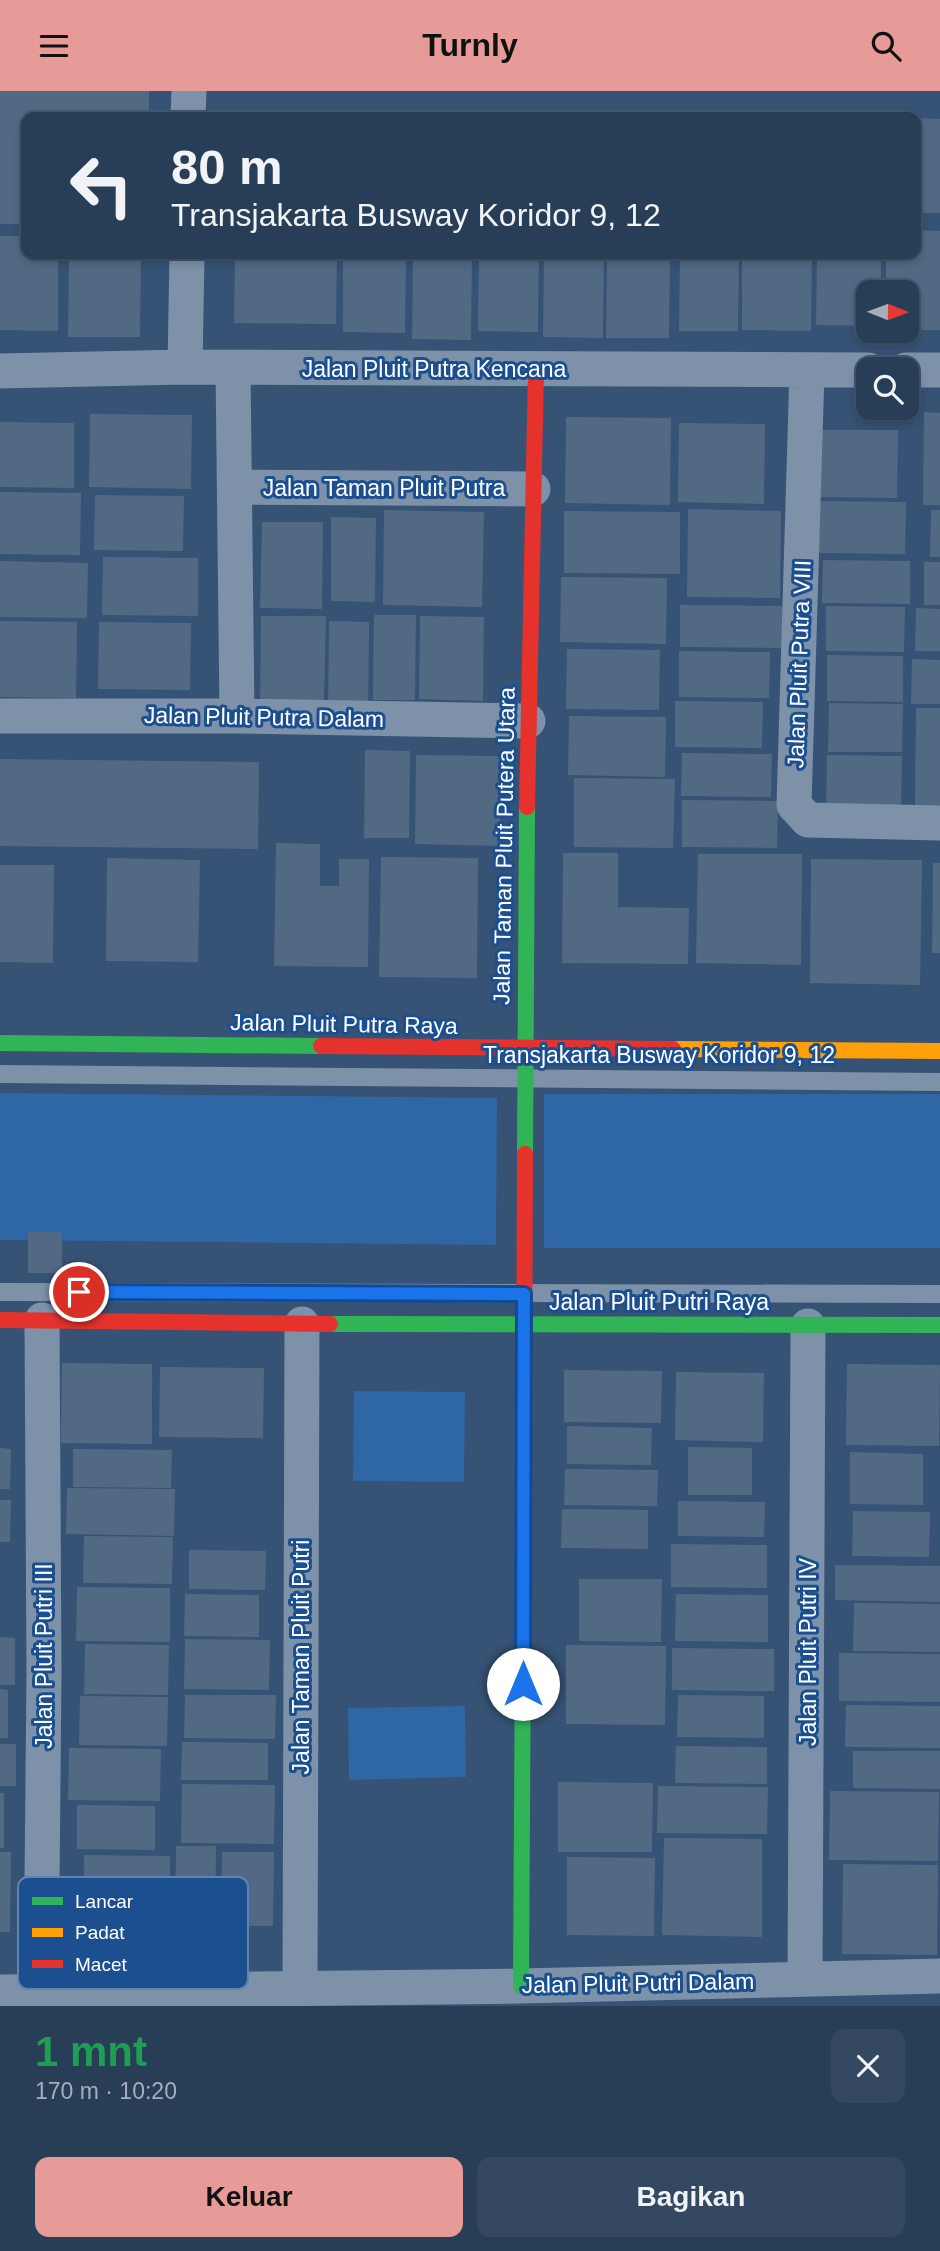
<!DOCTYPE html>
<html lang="id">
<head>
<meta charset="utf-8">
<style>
	:root { --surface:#283e57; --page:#344961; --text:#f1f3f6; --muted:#a5aeba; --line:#44576d; --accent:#e69b98 }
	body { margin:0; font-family:Helvetica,sans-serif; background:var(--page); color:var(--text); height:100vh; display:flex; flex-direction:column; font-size:26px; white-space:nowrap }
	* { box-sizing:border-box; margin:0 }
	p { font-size:23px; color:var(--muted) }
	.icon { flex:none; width:38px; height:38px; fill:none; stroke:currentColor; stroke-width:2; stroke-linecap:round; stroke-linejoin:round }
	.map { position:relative; height:1915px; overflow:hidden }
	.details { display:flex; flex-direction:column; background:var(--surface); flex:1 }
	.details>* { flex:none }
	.banner { position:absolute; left:21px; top:21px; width:900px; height:147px; border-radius:14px; box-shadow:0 4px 10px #0003,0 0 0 2px var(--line); background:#283e57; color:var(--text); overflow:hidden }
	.needle { width:46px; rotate:91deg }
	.buttons { position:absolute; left:856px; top:189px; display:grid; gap:14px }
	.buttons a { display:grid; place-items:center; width:63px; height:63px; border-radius:14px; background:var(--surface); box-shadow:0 4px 10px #0003,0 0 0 2px var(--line); font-size:35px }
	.pin { position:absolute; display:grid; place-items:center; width:60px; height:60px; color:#fff; margin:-30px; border:4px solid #fff; border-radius:50%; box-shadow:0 2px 7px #0007 }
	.me { position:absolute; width:77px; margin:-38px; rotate:0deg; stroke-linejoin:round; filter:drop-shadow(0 0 5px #0008) }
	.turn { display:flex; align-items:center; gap:24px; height:147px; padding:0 35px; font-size:32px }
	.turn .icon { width:91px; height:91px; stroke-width:2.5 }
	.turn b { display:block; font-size:49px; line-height:60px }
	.round { display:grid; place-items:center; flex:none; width:74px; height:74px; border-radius:14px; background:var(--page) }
	.headline { display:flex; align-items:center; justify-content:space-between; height:119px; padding:0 35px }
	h1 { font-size:42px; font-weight:800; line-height:52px; color:#1e9e55 }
	.action { display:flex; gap:14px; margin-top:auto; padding:14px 35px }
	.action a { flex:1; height:80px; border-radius:14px; background:var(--accent); color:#111; font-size:28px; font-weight:800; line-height:80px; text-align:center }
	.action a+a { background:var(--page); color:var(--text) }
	header { display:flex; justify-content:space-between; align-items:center; height:91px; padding:0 35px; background:var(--accent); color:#111; font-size:32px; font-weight:800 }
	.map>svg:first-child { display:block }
</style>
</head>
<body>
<header><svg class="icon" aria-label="menu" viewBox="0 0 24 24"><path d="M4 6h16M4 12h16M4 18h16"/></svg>Turnly<svg class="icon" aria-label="search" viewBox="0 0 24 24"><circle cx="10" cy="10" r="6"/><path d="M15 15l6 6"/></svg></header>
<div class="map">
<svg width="940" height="1915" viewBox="0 0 940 1915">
	<rect width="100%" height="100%" fill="#365274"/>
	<path fill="#2f66a5" d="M 0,1002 L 497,1007 L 496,1154 L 0,1149 Z
		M 544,1003 L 940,1003 L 940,1157 L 544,1157 Z
		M 354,1300 L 465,1301 L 464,1391 L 353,1390 Z
		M 465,1615 L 466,1686 L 349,1689 L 348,1617 Z"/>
	<path fill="#526984" d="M 0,0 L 149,0 L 149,26 L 26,26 L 26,133 L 0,133 Z
		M 230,20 L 330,21 L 330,26 L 230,26 Z
		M 762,21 L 818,22 L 818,26 L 762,26 Z
		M 915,27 L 940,28 L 940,122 L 915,122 Z
		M 915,139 L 940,140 L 940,239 L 906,239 L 906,201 L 886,201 L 886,163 L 915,163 Z
		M 0,145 L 26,145 L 26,163 L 58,163 L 58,240 L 0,239 Z
		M 69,163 L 141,163 L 140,246 L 68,246 Z
		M 235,163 L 337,163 L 336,233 L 234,232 Z
		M 343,163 L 406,163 L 405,242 L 343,241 Z
		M 413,163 L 472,163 L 471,249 L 412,248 Z
		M 479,163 L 539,163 L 538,241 L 478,240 Z
		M 544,163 L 604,163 L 603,247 L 543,246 Z
		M 607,163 L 670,163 L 669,247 L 606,247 Z
		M 680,163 L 739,163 L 738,240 L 679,240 Z
		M 742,163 L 812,163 L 811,240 L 742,239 Z
		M 817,163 L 881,163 L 881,201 L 868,201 L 868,235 L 816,234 Z
		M 924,321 L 940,322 L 940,414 L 923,414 Z
		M 90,323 L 192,324 L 191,398 L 89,396 Z
		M 566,326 L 671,327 L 670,414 L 565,412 Z
		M 0,331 L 74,332 L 74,397 L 0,396 Z
		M 679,332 L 765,333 L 764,413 L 678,411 Z
		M 821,339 L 898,339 L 897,407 L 819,406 Z
		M 0,401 L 81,402 L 80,464 L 0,463 Z
		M 95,404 L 184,405 L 183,460 L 94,459 Z
		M 818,410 L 906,411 L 905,463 L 818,462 Z
		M 688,418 L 781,420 L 780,507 L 687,506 Z
		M 384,419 L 484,421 L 482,516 L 383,514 Z
		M 931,419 L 940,419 L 940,466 L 930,466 Z
		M 564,420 L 680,421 L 680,483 L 564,482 Z
		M 331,426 L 376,427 L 375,511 L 331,510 Z
		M 262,431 L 323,431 L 322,518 L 260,517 Z
		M 103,466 L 198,467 L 198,525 L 102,524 Z
		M 823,469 L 910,470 L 910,513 L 822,512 Z
		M 0,470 L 88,472 L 87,527 L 0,526 Z
		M 924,471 L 940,471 L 940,514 L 924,514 Z
		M 561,486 L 667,487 L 666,553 L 560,551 Z
		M 680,514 L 784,515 L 783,557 L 680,556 Z
		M 826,515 L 905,516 L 904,561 L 826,560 Z
		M 916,517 L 940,518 L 940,560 L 915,560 Z
		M 374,524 L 416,524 L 415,609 L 373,609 Z
		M 261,525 L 326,525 L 324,612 L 260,611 Z
		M 420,525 L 484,526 L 483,610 L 419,608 Z
		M 0,530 L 77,531 L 76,607 L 0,606 Z
		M 329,530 L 369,531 L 368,622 L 328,622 Z
		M 99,531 L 191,532 L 190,599 L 98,598 Z
		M 567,558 L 660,559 L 659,619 L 566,618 Z
		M 679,560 L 770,561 L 769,607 L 679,606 Z
		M 827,564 L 903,565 L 903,611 L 827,610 Z
		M 912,568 L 940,569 L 940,613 L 911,613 Z
		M 675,610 L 763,611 L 762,657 L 675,656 Z
		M 829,612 L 903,613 L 902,661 L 828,661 Z
		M 916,617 L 940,617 L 940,717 L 915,716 Z
		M 569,625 L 666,626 L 665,686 L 568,684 Z
		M 365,659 L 410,660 L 409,747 L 364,747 Z
		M 682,662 L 772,663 L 771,706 L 681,705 Z
		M 416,664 L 501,665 L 500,755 L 415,753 Z
		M 827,664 L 902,665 L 901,722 L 826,720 Z
		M 0,668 L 259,671 L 258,758 L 0,755 Z
		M 574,687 L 675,688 L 673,757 L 574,756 Z
		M 682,709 L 778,710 L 777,757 L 682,756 Z
		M 276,752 L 320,753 L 320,795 L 339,795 L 339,768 L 369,768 L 368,876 L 274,875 Z
		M 563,762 L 618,762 L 618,816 L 689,817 L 688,873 L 562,872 Z
		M 698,763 L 802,763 L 801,874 L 696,872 Z
		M 381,766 L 478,767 L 477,887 L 379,886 Z
		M 107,767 L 200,769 L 198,871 L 106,870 Z
		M 811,768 L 922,769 L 920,894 L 810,892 Z
		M 933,772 L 940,772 L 940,862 L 932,862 Z
		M 0,774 L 54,774 L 53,872 L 0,871 Z
		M 28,1141 L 62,1141 L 62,1182 L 28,1182 Z
		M 62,1272 L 152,1273 L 152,1353 L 61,1352 Z
		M 847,1273 L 940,1274 L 939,1355 L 846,1354 Z
		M 160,1276 L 264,1277 L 263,1347 L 159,1346 Z
		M 564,1279 L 662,1280 L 661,1332 L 564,1331 Z
		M 676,1281 L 764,1282 L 763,1351 L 675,1349 Z
		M 567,1335 L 652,1337 L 651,1374 L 567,1373 Z
		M 688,1356 L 752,1357 L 752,1404 L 688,1404 Z
		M 0,1357 L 11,1358 L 10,1398 L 0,1398 Z
		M 73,1358 L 172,1359 L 171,1397 L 73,1396 Z
		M 850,1361 L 923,1363 L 923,1414 L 850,1413 Z
		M 565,1378 L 658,1379 L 657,1415 L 564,1414 Z
		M 67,1397 L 175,1398 L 174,1445 L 66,1443 Z
		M 0,1409 L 11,1409 L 10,1451 L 0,1451 Z
		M 678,1410 L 765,1411 L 764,1446 L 678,1445 Z
		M 562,1418 L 648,1419 L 648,1458 L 561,1457 Z
		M 853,1420 L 930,1421 L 929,1466 L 852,1465 Z
		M 84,1445 L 173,1446 L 172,1493 L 83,1492 Z
		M 671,1453 L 767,1454 L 767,1497 L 671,1496 Z
		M 189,1459 L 266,1460 L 265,1499 L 189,1498 Z
		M 835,1474 L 940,1475 L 940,1511 L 835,1509 Z
		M 579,1488 L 662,1488 L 661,1551 L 579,1550 Z
		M 77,1496 L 170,1497 L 170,1551 L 76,1550 Z
		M 185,1503 L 259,1504 L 259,1546 L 184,1545 Z
		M 676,1503 L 768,1504 L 768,1551 L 675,1550 Z
		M 854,1512 L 940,1513 L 940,1561 L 853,1560 Z
		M 0,1546 L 15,1547 L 15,1594 L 0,1594 Z
		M 185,1548 L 270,1549 L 269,1599 L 184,1598 Z
		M 85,1553 L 169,1554 L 168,1604 L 84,1603 Z
		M 566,1554 L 666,1555 L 665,1634 L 566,1633 Z
		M 672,1557 L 774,1558 L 774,1600 L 672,1599 Z
		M 839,1562 L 940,1563 L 940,1611 L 839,1610 Z
		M 0,1598 L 8,1599 L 8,1647 L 0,1647 Z
		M 185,1604 L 276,1604 L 275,1648 L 184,1647 Z
		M 678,1604 L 764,1605 L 764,1647 L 677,1646 Z
		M 80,1605 L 168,1606 L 167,1655 L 79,1654 Z
		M 846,1614 L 940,1615 L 940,1657 L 845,1656 Z
		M 182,1651 L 268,1652 L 268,1689 L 181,1689 Z
		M 0,1653 L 16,1653 L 16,1695 L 0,1695 Z
		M 676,1655 L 767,1656 L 767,1693 L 675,1692 Z
		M 69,1657 L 161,1658 L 160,1710 L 68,1709 Z
		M 853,1660 L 940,1660 L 940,1698 L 853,1697 Z
		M 558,1691 L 653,1692 L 652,1761 L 558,1761 Z
		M 182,1693 L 275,1694 L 274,1753 L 181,1752 Z
		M 658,1695 L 768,1696 L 767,1743 L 657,1742 Z
		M 830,1700 L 939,1701 L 938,1770 L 829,1769 Z
		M 0,1702 L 4,1702 L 4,1757 L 0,1757 Z
		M 77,1714 L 155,1715 L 155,1759 L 77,1758 Z
		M 664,1747 L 762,1748 L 762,1846 L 662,1844 Z
		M 176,1755 L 216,1755 L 215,1845 L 175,1845 Z
		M 0,1761 L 11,1761 L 10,1841 L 0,1841 Z
		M 222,1761 L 274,1761 L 273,1835 L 221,1835 Z
		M 84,1764 L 170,1765 L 170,1842 L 83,1841 Z
		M 567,1766 L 655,1767 L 654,1845 L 567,1844 Z
		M 843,1773 L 938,1774 L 937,1864 L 842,1863 Z"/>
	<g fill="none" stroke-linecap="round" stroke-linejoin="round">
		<path stroke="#7d92a8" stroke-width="18" d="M 0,983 L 940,991
			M 0,1201 L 940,1203"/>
		<path stroke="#7d92a8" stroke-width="35" d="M 188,26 L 189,0
			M 185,276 L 187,163
			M 233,277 L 237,625
			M 807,279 L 794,714 L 808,729 L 940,732
			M 906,279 L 940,279
			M 0,280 L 185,276 L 868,279
			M 235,396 L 533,398
			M 0,625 L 237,625 L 528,630
			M 805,1888 L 808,1235
			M 300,1898 L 302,1233
			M 41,1900 L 44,1581 L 42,1229
			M 0,1901 L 521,1895 L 940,1885"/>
		<path stroke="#30b455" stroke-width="16" d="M 0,952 L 321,955
			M 525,1063 L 527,716
			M 330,1233 L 940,1234
			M 521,1895 L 523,1550"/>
		<path stroke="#ff9f0a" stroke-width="16" d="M 673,958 L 940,960"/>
		<path stroke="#e5322d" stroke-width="16" d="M 527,716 L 536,278
			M 321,955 L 673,958
			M 0,1229 L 330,1233
			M 523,1550 L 525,1063"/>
	</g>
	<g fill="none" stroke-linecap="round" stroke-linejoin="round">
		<defs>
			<path id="route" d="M 79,1201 L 524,1203 L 523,1593"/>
		</defs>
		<use href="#route" stroke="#114b97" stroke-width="18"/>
		<use href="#route" stroke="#1a73e8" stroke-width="12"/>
	</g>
	<g text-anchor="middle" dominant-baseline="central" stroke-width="6" stroke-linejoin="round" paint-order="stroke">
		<g font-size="23" fill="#fff" stroke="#1b4f8f">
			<text x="434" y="278">Jalan Pluit Putra Kencana</text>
			<text x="384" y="397">Jalan Taman Pluit Putra</text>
			<text transform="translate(799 573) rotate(-88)">Jalan Pluit Putra VIII</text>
			<text transform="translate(264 626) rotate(1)">Jalan Pluit Putra Dalam</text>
			<text transform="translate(504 755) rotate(-89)">Jalan Taman Pluit Putera Utara</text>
			<text transform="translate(344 933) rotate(1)">Jalan Pluit Putra Raya</text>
			<text x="659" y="964">Transjakarta Busway Koridor 9, 12</text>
			<text x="659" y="1211">Jalan Pluit Putri Raya</text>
			<text transform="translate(808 1561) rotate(-90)">Jalan Pluit Putri IV</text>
			<text transform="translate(44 1565) rotate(-90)">Jalan Pluit Putri III</text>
			<text transform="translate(301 1566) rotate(-90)">Jalan Taman Pluit Putri</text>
			<text transform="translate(638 1892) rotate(-1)">Jalan Pluit Putri Dalam</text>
		</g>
	</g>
	<rect x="18" y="1786" width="230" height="112" rx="10" fill="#1b4f8f" stroke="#5f84b1" stroke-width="2"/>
	<rect x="32" y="1806" width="31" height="8" fill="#30b455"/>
	<rect x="32" y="1837" width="31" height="9" fill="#ff9f0a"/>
	<rect x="32" y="1869" width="31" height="8" fill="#e5322d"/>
	<g font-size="19" fill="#fff">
		<text x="75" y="1817">Lancar</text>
		<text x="75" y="1848">Padat</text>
		<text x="75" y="1880">Macet</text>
	</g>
</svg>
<div class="buttons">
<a><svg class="needle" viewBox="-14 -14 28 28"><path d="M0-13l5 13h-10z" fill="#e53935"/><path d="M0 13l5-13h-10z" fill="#a5aeba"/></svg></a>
<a><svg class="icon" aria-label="search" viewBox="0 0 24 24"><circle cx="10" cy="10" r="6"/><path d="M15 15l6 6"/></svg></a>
</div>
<div class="pin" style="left:79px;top:1201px;background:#d93025"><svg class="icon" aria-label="arrive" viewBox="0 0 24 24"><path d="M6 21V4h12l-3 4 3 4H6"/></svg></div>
<svg class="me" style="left:523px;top:1593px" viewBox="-20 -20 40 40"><circle r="19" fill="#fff"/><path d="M0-13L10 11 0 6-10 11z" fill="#1a73e8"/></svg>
<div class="banner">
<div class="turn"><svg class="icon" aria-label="left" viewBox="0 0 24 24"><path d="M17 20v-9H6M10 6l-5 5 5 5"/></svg><div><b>80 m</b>Transjakarta Busway Koridor 9, 12</div></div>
</div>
</div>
<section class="details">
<div class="headline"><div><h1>1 mnt</h1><p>170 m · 10:20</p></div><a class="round"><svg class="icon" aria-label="close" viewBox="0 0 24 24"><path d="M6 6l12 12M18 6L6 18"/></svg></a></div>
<div class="action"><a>Keluar</a><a>Bagikan</a></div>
</section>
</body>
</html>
